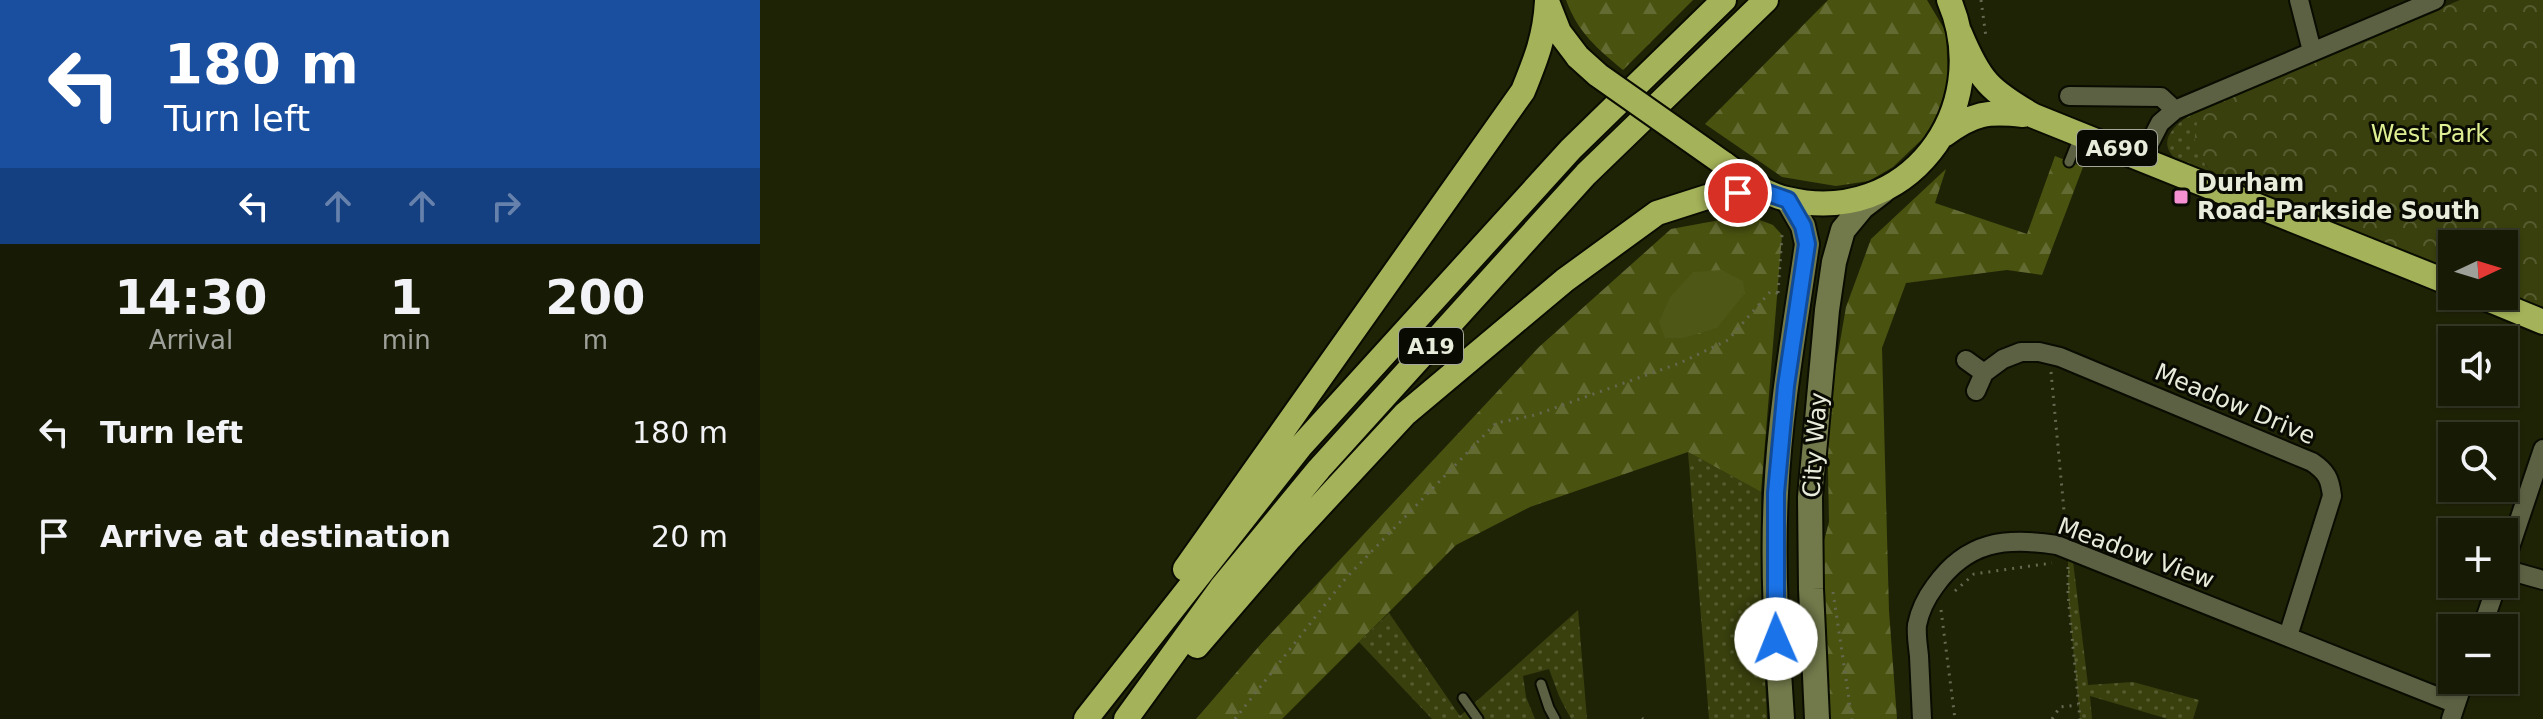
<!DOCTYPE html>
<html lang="en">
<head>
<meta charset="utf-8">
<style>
	:root { --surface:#171a04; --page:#242713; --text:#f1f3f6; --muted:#9ea19a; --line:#363826 }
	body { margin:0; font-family:"DejaVu Sans",sans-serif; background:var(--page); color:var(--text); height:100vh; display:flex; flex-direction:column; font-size:30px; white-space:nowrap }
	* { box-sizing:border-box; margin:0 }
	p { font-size:26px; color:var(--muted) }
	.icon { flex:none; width:44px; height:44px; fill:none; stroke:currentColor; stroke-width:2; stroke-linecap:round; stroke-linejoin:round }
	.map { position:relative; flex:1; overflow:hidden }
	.sheet { display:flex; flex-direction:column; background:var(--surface); width:760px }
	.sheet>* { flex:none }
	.top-card { background:#1a4fa0; color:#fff; overflow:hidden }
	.needle { width:52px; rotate:86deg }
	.controls { position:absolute; left:1678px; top:230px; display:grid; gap:16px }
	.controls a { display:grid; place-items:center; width:80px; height:80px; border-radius:0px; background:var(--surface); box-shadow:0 2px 6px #0004,0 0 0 2px var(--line); font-size:40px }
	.pin { position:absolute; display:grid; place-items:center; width:68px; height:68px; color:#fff; margin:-34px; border:4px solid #fff; border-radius:50%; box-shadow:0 2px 8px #0007 }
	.me { position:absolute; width:88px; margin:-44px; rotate:359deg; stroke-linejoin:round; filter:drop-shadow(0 0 6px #0008) }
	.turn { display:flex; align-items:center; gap:28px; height:168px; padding:0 32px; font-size:36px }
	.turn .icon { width:104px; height:104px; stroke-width:2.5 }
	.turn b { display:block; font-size:56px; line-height:68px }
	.lanes { display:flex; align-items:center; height:76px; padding:0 32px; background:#0003; justify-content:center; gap:40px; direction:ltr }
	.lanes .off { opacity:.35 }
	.eta { display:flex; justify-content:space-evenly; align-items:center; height:136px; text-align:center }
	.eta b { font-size:48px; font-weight:700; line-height:56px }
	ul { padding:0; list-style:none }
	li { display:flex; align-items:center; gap:24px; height:104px; padding:0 32px }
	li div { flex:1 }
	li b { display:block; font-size:30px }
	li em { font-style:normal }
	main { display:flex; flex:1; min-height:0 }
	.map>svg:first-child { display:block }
</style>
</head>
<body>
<main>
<section class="sheet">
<div class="top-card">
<div class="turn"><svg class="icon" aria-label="left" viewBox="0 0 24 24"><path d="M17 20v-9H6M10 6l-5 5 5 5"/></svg><div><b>180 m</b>Turn left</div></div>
<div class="lanes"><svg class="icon" aria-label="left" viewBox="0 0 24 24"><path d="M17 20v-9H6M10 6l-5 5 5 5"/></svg><svg class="icon off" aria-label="ahead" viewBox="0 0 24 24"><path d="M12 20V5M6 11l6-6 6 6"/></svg><svg class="icon off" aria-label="ahead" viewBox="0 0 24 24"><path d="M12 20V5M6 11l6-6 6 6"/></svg><svg class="icon off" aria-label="right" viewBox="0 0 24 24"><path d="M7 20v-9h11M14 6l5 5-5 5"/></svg></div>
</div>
<div class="eta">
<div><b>14:30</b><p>Arrival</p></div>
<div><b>1</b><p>min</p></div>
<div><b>200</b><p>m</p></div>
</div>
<ul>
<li><svg class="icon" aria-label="left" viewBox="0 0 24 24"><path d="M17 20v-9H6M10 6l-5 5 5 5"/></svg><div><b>Turn left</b></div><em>180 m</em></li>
<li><svg class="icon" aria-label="arrive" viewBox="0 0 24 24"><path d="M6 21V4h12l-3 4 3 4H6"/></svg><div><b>Arrive at destination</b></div><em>20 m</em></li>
</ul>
</section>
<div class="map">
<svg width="1783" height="719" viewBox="0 0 1783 719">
	<defs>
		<pattern id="grass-dots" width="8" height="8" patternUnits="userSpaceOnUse" patternTransform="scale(2)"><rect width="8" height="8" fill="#39400d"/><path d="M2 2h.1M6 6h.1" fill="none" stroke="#565c30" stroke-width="1.8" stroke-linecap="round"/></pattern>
		<pattern id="forest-firs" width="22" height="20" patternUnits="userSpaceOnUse" patternTransform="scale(2)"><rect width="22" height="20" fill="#4a5210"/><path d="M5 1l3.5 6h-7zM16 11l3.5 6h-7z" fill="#646b32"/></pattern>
		<pattern id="park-crowns" width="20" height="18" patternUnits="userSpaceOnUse" patternTransform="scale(2)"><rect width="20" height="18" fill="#39400d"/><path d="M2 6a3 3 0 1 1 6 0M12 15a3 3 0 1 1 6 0" fill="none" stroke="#565c30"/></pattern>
	</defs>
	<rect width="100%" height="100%" fill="#1f2306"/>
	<path fill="url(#grass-dots)" d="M 1441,109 L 1445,165 L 1458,177 C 1445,173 1428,169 1417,160 C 1391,139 1423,118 1441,109 Z
		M 928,452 L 1001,492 L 1003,638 L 1007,719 L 949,719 Z
		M 1308,561 L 1313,561 L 1328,685 L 1373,682 L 1439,700 L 1433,719 L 1408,719 L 1330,696 L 1332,719 L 1320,719 L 1308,595 Z
		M 818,610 L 827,719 L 811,719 L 799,696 L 789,669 L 763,676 L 766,697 L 775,719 L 672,719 L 599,642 L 629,613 L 700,716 Z"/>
	<path fill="url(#forest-firs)" d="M 806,0 L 933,0 L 863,70 C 837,48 818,33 806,0 Z
		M 1068,0 L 1167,0 L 1186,32 L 1188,82 L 1175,127 L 1133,167 L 1109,181 L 1076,186 L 1022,177 L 945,124 Z
		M 1295,156 L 1323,167 L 1282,275 L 1247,270 L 1146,283 L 1122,348 L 1129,611 L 1137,719 L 1057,719 L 1051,589 L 1069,522 L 1067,417 L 1086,307 L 1111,239 L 1186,169 L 1175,203 L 1267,234 Z
		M 987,215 L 1013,225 L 1022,235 L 1001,492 L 928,452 L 770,507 L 696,545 L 522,719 L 436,719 L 501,644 L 779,347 L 911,229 Z"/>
	<path fill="url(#park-crowns)" d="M 1700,0 L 1783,0 L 1783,309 L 1744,293 L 1744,244 L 1692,244 L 1692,272 L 1458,177 C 1431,153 1431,142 1441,109 Z"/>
	<path fill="#4f5717" d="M 962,270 L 983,281 L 985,293 L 957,328 L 923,338 L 905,338 L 899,322 L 910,297 L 933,272 Z"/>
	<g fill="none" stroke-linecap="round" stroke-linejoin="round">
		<defs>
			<path id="lane" d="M 1309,162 L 1319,137
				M 781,684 L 789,708 L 795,719
				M 703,698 L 718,719"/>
			<path id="street" d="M 1539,0 L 1552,51
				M 1309,96 L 1401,97 L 1415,110
				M 1382,158 L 1400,123 L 1415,110 L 1675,0
				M 1206,360 L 1224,373
				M 1216,391 L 1224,373 L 1243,359 L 1261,352 L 1279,352 L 1300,357 L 1552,462 C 1567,472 1570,479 1572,496 L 1528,636
				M 1744,565 L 1783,449
				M 1744,569 L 1783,580
				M 1722,628 L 1737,584
				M 1162,719 C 1161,698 1160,677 1159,656 C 1158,646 1156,635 1157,625 C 1160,610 1166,598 1175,586 C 1207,541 1245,537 1297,545 L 1696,704
				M 1691,719 L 1704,680"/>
			<path id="secondary" d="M 1022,719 C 1017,644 1012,568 1016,493 C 1020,410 1035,327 1047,244 L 1043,226 L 1028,200
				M 1057,719 L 1051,589 L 1050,497 L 1067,310 L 1074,262 L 1083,230 L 1102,207 L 1123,191"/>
			<path id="highway" d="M 788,4 L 799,32 L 818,57
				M 1200,33 C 1220,81 1229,90 1274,116 L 1692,284
				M 1184,135 C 1213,113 1228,111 1263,115
				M 963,163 C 983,177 1003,194 1027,199 C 1146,228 1236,110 1189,0
				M 1720,296 L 1783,322
				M 425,569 L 763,91 C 776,59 785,37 787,1
				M 437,646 L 530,538 L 645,414 L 805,280 L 897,213 L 947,197 L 1005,192
				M 326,719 L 540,447 L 811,149 L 964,0
				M 366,719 L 461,588 L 559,469 L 826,174 L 1006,0"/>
		</defs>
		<use href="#lane" stroke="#090c00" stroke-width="13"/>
		<use href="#street" stroke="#090c00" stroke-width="22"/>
		<use href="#secondary" stroke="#090c00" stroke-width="28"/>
		<use href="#highway" stroke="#090c00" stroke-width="28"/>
		<path stroke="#656950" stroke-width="3" stroke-dasharray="2 6" stroke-linecap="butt" d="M 1221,0 L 1226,37
			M 1018,293 L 1022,235 L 1024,234
			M 1291,372 L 1306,532
			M 1308,567 L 1308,595 L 1320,719
			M 1195,591 L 1214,574 L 1292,563
			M 1073,592 L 1092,719
			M 1181,610 L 1195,719
			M 882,718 L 883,719
			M 475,719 L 586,578 L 736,423 L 775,415 L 920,363 L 968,340 L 1010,292 L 1018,293
			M 1292,719 L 1300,707 L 1318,705"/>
		<use href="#lane" stroke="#5c6143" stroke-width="9"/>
		<use href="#street" stroke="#5c6143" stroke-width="18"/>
		<use href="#secondary" stroke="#72794a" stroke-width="24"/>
		<use href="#highway" stroke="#a4b259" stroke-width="24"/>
		<defs>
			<path id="highway-bridge" d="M 818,57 L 838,75 L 963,163"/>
		</defs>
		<use href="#highway-bridge" stroke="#090c00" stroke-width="28" stroke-linecap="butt"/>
		<use href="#highway-bridge" stroke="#a4b259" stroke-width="24"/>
	</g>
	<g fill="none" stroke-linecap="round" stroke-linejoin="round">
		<defs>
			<path id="route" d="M 978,193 L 1005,192 L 1028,200 L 1043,226 L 1047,244 L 1026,386 L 1016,493 L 1016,639"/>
		</defs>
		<use href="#route" stroke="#114b97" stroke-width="20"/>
		<use href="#route" stroke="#1a73e8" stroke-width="14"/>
	</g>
	<rect fill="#f591d2" stroke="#090b02" stroke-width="3" x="1413" y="189" width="16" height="16" rx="4"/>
	<g text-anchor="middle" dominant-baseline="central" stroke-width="6" stroke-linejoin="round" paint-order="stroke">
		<g fill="#090b02" stroke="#a5a89a" stroke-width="2">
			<rect x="1317" y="130" width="80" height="36" rx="6"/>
			<rect x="639" y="328" width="64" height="36" rx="6"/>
		</g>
		<g font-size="22" font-weight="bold" fill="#e8ecdb">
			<text x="1357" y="148">A690</text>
			<text x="671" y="346">A19</text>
		</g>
		<g font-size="24" fill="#deee92" stroke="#090b02">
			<text x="1670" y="134">West Park</text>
		</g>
		<g font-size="24" font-weight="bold" fill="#e8ecdb" stroke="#090b02" text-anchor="start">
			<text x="1437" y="183">Durham<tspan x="1437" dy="28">Road-Parkside South</tspan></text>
		</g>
		<g font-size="24" fill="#e8ecdb" stroke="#090b02">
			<text transform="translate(1475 404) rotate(23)">Meadow Drive</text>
			<text transform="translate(1055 445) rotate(-86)">City Way</text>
			<text transform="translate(1376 553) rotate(20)">Meadow View</text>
		</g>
	</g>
</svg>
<div class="controls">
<a><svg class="needle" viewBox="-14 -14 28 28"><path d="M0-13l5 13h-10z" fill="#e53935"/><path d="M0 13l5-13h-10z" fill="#9ea19a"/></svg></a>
<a><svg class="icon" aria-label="sound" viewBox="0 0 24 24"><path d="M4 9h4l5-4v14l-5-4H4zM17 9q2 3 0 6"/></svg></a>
<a><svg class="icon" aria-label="search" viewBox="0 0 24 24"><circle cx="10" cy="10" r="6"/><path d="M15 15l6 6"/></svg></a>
<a>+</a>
<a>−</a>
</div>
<div class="pin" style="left:978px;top:193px;background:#d93025"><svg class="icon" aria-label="arrive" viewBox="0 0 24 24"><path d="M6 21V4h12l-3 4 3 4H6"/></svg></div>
<svg class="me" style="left:1016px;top:639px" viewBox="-20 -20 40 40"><circle r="19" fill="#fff"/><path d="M0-13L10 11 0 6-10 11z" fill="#1a73e8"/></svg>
</div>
</main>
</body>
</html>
